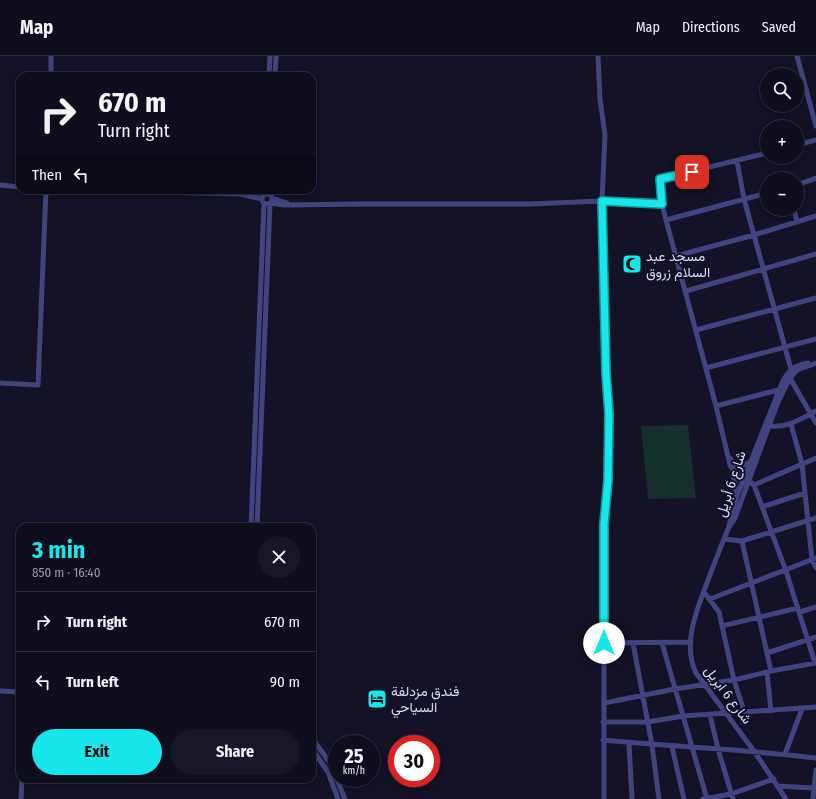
<!DOCTYPE html>
<html lang="en">
<head>
<meta charset="utf-8">
<style>
	:root { --surface:#0e0e1c; --page:#171725; --text:#f1f3f6; --muted:#9b9ca3; --line:#2e2e3b; --accent:#17e7eb }
	body { margin:0; font-family:"Fira Sans Condensed",Vazirmatn,sans-serif; background:var(--page); color:var(--text); height:100vh; display:flex; flex-direction:column; font-size:15px; white-space:nowrap }
	* { box-sizing:border-box; margin:0 }
	p { font-size:13px; color:var(--muted) }
	.icon { flex:none; width:22px; height:22px; fill:none; stroke:currentColor; stroke-width:2; stroke-linecap:round; stroke-linejoin:round }
	.map { position:relative; flex:1; overflow:hidden }
	.side { position:absolute; left:16px; top:467px; width:300px; height:260px; display:flex; flex-direction:column; background:var(--surface); border-radius:12px; box-shadow:0 2px 6px #0003,0 0 0 1px var(--line) }
	.side>* { flex:none }
	.hud { position:absolute; left:16px; top:16px; width:300px; height:122px; border-radius:12px; box-shadow:0 2px 6px #0003,0 0 0 1px var(--line); background:#0e0e1c; color:var(--text); overflow:hidden }
	.fabs { position:absolute; left:760px; top:12px; display:grid; gap:8px }
	.fabs a { display:grid; place-items:center; width:44px; height:44px; border-radius:50%; background:var(--surface); box-shadow:0 2px 6px #0003,0 0 0 1px var(--line); font-size:20px }
	.speed { position:absolute; left:328px; top:679px; display:flex; gap:8px; font-size:20px; font-weight:700; text-align:center }
	.speed>* { display:grid; place-content:center; width:52px; height:52px; border-radius:50%; background:var(--surface); box-shadow:0 2px 6px #0003,0 0 0 1px var(--line); line-height:1 }
	.speed small { font-size:10px; font-weight:400 }
	.speed .limit { border:6px solid #d22; background:#fff; color:#111 }
	.pin { position:absolute; display:grid; place-items:center; width:34px; height:34px; color:#fff; margin:-17px; border-radius:8px; box-shadow:0 2px 6px #0006 }
	.me { position:absolute; width:44px; margin:-22px; rotate:0deg; stroke-linejoin:round; filter:drop-shadow(0 0 3px #0008) }
	.turn { display:flex; align-items:center; gap:14px; height:84px; padding:0 16px; font-size:18px }
	.turn .icon { width:52px; height:52px; stroke-width:2.5 }
	.turn b { display:block; font-size:28px; line-height:34px }
	.then { display:flex; align-items:center; height:38px; padding:0 16px; background:#0003; gap:8px; font-size:15px }
	.round { display:grid; place-items:center; flex:none; width:42px; height:42px; border-radius:21px; background:var(--page) }
	.summary { display:flex; align-items:center; justify-content:space-between; height:68px; padding:0 16px }
	h1 { font-size:24px; font-weight:700; line-height:30px; color:var(--accent) }
	.cta { display:flex; gap:8px; margin-top:auto; padding:8px 16px }
	.cta a { flex:1; height:46px; border-radius:24px; background:var(--accent); color:#111; font-size:16px; font-weight:700; line-height:46px; text-align:center }
	.cta a+a { background:var(--page); color:var(--text) }
	ul { padding:0; list-style:none }
	li { display:flex; align-items:center; gap:12px; height:60px; padding:0 16px; border-top:1px solid var(--line) }
	li div { flex:1 }
	li b { display:block; font-size:15px }
	li em { font-style:normal }
	header { display:flex; align-items:center; gap:24px; box-sizing:border-box; height:56px; padding:0 20px; background:var(--surface); border-bottom:1px solid var(--line) }
	header strong { font-size:19px }
	nav { display:flex; gap:22px; margin-inline-start:auto; font-size:14px }
	.map>svg:first-child { display:block }
</style>
</head>
<body>
<header>
<strong>Map</strong>
<nav><a>Map</a><a>Directions</a><a>Saved</a></nav>
</header>
<div class="map">
<svg width="816" height="743" viewBox="0 0 816 743">
	<rect width="100%" height="100%" fill="#131226"/>
	<path fill="#152f2c" d="M 688,369 L 696,442 L 648,443 L 641,370 Z"/>
	<g fill="none" stroke-linecap="round" stroke-linejoin="round">
		<path stroke="#414481" stroke-width="5" d="M 598,0 L 600,43 L 605,79 L 602,145 L 606,317 L 609,358 L 608,424 L 604,468 L 604,743
			M 797,0 L 816,70
			M 51,20 L 51,0
			M 269,20 L 270,0
			M 275,20 L 276,0
			M 797,89 L 816,84
			M 737,105 L 744,143 L 791,313
			M 0,129 L 20,131
			M 797,129 L 816,122
			M 94,134 L 240,138 L 262,143
			M262 143a5 5 0 1 1 10 0a5 5 0 1 1-10 0Z
			M 272,142 L 287,147
			M 270,147 L 283,149 L 366,148 L 530,148 L 602,145 L 662,148
			M 794,153 L 797,166
			M 666,164 L 767,137
			M 676,200 L 754,179 L 816,160
			M 686,235 L 816,198
			M 696,274 L 816,242
			M 706,312 L 816,283
			M 790,322 L 816,367
			M 0,327 L 38,329 L 46,134
			M 716,350 L 778,334
			M 791,368 L 802,408 L 812,504 L 816,512
			M 767,369 C 784,374 801,363 816,355
			M 730,402 L 739,416 L 754,429 L 786,515 L 815,607
			M 733,407 L 742,410 L 750,406
			M 733,417 L 737,440
			M 746,429 L 738,421 L 730,409 L 716,350 L 666,164 L 662,148 L 660,123 L 767,97
			M 754,429 L 816,402
			M 762,451 L 805,437
			M 729,470 L 737,440 L 782,327 C 788,315 794,309 808,307
			M 251,471 L 264,147
			M 257,471 L 270,148
			M 724,483 L 742,485 L 816,462
			M 742,485 L 771,615
			M 704,536 L 719,556 L 734,624 L 744,655
			M 710,543 L 816,502
			M 800,556 L 816,551
			M 722,570 L 798,552
			M 604,587 L 691,586
			M 633,587 L 652,689 L 659,743
			M 662,587 L 707,743
			M 767,597 L 816,581
			M 767,616 L 771,655
			M 0,635 L 20,636
			M 604,647 L 675,633 L 734,624 L 771,615 L 816,607
			M 710,659 L 718,693 L 733,743
			M 603,666 L 648,666 L 683,660 L 816,651
			M 312,682 L 330,707 L 345,743
			M 603,684 C 674,691 745,693 816,702
			M 629,687 L 632,743
			M 672,691 L 684,743
			M 312,693 L 328,716 L 338,743
			M 785,698 L 802,653
			M 777,730 L 813,732
			M 21,743 L 22,723
			M 703,743 L 731,738 L 774,723
			M 786,743 L 754,695 L 696,617 C 681,586 699,549 710,519 C 716,503 722,487 729,471 L 735,462 L 769,370 L 778,346 L 790,322 L 797,314 L 816,307
			M 813,743 L 816,714"/>
	</g>
	<g fill="none" stroke-linecap="round" stroke-linejoin="round">
		<defs>
			<path id="route" d="M 604,587 L 604,468 L 608,424 L 609,358 L 606,317 L 602,145 L 662,148 L 660,123 L 692,116"/>
		</defs>
		<use href="#route" stroke="#0f9699" stroke-width="10"/>
		<use href="#route" stroke="#17e7eb" stroke-width="7"/>
	</g>
	<defs>
		<symbol id="mosque-square" viewBox="-11 -11 22 22"><rect x="-9" y="-9" width="18" height="18" rx="4" fill="#17e7eb" stroke="#131226"/><path d="M3.5-4.9A6 6 0 1 0 3.5 4.9A5 5 0 1 1 3.5-4.9Z" fill="#111"/></symbol>
		<symbol id="hotel-square" viewBox="-11 -11 22 22"><rect x="-9" y="-9" width="18" height="18" rx="4" fill="#17e7eb" stroke="#131226"/><path d="M-6-4.5h1.5V1H6V5H4.5V3h-9V5H-6ZM-4 0a1.8 1.8 0 1 1 3.6 0ZM.5 0V-2.5h3Q6-2.5 6 0Z" fill="#111"/></symbol>
	</defs>
	<g fill-rule="evenodd">
		<use href="#mosque-square" x="621" y="197" width="22" height="22"/>
		<use href="#hotel-square" x="366" y="632" width="22" height="22"/>
	</g>
	<g text-anchor="middle" dominant-baseline="central" stroke-width="4" stroke-linejoin="round" paint-order="stroke">
		<g font-size="14" fill="#dbdafc" stroke="#131226" text-anchor="start">
			<text x="646" y="200">مسجد عبد<tspan x="646" dy="16">السلام زروق</tspan></text>
			<text x="391" y="635">فندق مزدلفة<tspan x="391" dy="16">السياحي</tspan></text>
		</g>
		<g font-size="14" fill="#dbdafc" stroke="#131226">
			<text transform="translate(731 428) rotate(-72)">شارع 6 أبريل</text>
			<text transform="translate(728 639) rotate(53)">شارع 6 ابريل</text>
		</g>
	</g>
</svg>
<div class="fabs">
<a><svg class="icon" aria-label="search" viewBox="0 0 24 24"><circle cx="10" cy="10" r="6"/><path d="M15 15l6 6"/></svg></a>
<a>+</a>
<a>−</a>
</div>
<div class="speed"><div>25<small>km/h</small></div><div class="limit">30</div></div>
<div class="pin" style="left:692px;top:116px;background:#d93025"><svg class="icon" aria-label="arrive" viewBox="0 0 24 24"><path d="M6 21V4h12l-3 4 3 4H6"/></svg></div>
<svg class="me" style="left:604px;top:587px" viewBox="-20 -20 40 40"><circle r="19" fill="#fff"/><path d="M0-13L10 11 0 6-10 11z" fill="#17e7eb"/></svg>
<div class="hud">
<div class="turn"><svg class="icon" aria-label="right" viewBox="0 0 24 24"><path d="M7 20v-9h11M14 6l5 5-5 5"/></svg><div><b>670 m</b>Turn right</div></div>
<div class="then">Then<svg class="icon" aria-label="left" viewBox="0 0 24 24"><path d="M17 20v-9H6M10 6l-5 5 5 5"/></svg></div>
</div>
<section class="side">
<div class="summary"><div><h1>3 min</h1><p>850 m · 16:40</p></div><a class="round"><svg class="icon" aria-label="close" viewBox="0 0 24 24"><path d="M6 6l12 12M18 6L6 18"/></svg></a></div>
<ul>
<li><svg class="icon" aria-label="right" viewBox="0 0 24 24"><path d="M7 20v-9h11M14 6l5 5-5 5"/></svg><div><b>Turn right</b></div><em>670 m</em></li>
<li><svg class="icon" aria-label="left" viewBox="0 0 24 24"><path d="M17 20v-9H6M10 6l-5 5 5 5"/></svg><div><b>Turn left</b></div><em>90 m</em></li>
</ul>
<div class="cta"><a>Exit</a><a>Share</a></div>
</section>
</div>
</body>
</html>
